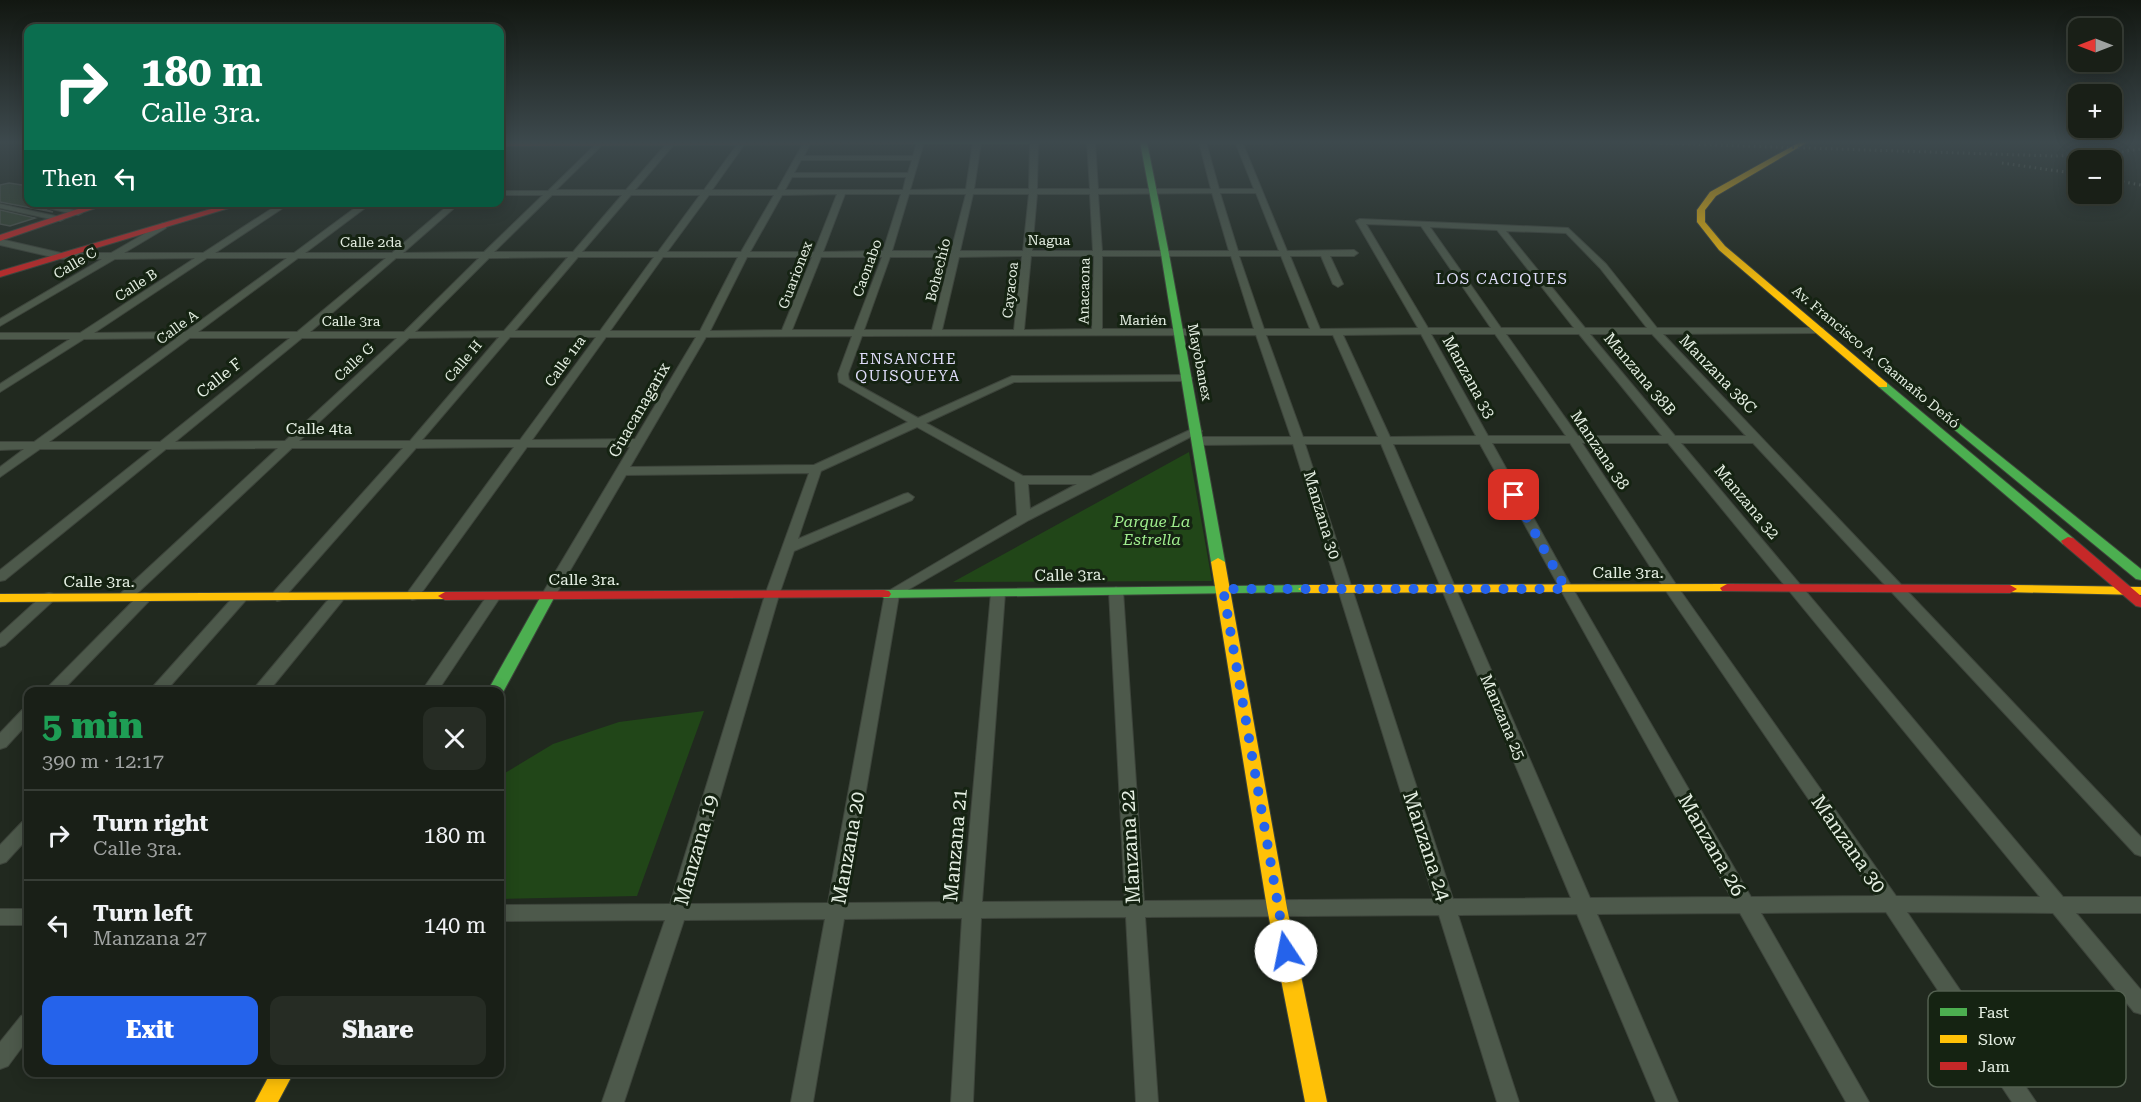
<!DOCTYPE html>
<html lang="en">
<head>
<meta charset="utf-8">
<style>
	:root { --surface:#191f17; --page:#262c24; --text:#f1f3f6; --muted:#9fa2a1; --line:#373d36; --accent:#2563eb }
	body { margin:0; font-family:"Roboto Serif",serif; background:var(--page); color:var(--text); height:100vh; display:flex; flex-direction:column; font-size:22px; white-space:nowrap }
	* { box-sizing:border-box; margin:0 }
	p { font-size:20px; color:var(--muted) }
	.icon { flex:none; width:33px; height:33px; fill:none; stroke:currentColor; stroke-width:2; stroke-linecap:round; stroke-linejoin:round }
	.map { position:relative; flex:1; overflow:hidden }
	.side { position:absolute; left:24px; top:687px; width:480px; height:390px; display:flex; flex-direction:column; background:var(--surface); border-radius:12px; box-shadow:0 3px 15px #0003,0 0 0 2px var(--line) }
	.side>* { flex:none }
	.hud { position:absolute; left:24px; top:24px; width:480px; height:183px; border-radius:12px; box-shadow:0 3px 15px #0003,0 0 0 2px var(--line); background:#0b6e4f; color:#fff; overflow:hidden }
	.needle { width:39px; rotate:270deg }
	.tools { position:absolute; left:2068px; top:18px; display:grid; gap:12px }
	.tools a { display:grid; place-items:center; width:54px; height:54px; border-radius:12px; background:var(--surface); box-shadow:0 3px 15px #0003,0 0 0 2px var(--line); font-size:30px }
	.pin { position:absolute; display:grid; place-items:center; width:51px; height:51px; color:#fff; margin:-26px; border-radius:12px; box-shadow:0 3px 9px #0006 }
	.me { position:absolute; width:66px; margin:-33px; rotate:349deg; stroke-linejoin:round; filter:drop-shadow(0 0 4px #0008) }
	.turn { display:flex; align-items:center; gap:21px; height:126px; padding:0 18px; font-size:27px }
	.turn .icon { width:78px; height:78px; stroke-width:2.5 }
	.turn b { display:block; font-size:42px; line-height:51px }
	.then { display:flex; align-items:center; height:57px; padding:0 18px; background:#0003; gap:12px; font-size:22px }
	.round { display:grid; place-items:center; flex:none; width:63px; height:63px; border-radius:12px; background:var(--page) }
	.summary { display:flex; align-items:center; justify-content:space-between; height:102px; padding:0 18px }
	h1 { font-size:36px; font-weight:800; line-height:45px; color:#1e9e55 }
	.action { display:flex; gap:12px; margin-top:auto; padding:12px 18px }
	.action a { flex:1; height:69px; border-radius:12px; background:var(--accent); color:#fff; font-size:24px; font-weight:800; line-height:69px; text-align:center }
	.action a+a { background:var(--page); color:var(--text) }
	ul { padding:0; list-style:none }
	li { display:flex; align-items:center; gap:18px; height:90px; padding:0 18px; border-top:2px solid var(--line) }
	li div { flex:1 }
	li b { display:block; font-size:22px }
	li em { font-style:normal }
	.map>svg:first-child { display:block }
</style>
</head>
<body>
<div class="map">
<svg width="2141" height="1102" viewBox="0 0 2141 1102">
	<rect width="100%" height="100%" fill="#21291f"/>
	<path fill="#214618" d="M 1189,452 L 1212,581 L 953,582 Z
		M 704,711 L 637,896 L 500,899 L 500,776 L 553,744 L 619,722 Z"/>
	<path fill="#344330" stroke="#4c534b" stroke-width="1.5" d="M 9,183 L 28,186 L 28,202 L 38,202 L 38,207 L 53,212 L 0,202 L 0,185 Z
		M 0,210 L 35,218 L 10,226 L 0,224 Z"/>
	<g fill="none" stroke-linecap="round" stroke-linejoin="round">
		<defs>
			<path id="street" d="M 598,142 L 603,144 L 556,190 L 626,190 L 668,142 L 675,143 L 635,190 L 704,190 L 739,142 L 746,142 L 712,190 L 777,190 L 804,142 L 811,142 L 804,156 L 913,156 L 917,142 L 924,142 L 910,190 L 966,189 L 973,142 L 981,142 L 974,189 L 1029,189 L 1030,142 L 1038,142 L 1037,189 L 1090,189 L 1087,142 L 1095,142 L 1098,189 L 1211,189 L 1199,142 L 1206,142 L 1219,189 L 1254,189 L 1236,144 L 1210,144 L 1207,142 L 1275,142 L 1272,144 L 1243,144 L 1287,251 L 1354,250 L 1358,253 L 1354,256 L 1330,256 L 1343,284 L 1338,287 L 1333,284 L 1321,256 L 1290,256 L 1320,329 L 1418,328 L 1356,221 L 1360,219 L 1568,228 L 1606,264 L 1657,328 L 1823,328 L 1824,330 L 1819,333 L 1663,334 L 2141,837 L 2141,856 L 2135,854 L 1753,443 L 1681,443 L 2063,897 L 2141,897 L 2141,913 L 2076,913 L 2141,990 L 2141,1014 L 2134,1012 L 2053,913 L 1907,912 L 2036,1102 L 2012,1102 L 1886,912 L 1761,913 L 1869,1102 L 1846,1102 L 1740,913 L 1597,914 L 1678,1102 L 1656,1102 L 1577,914 L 1458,915 L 1519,1102 L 1497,1102 L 1439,915 L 1145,917 L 1158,1102 L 1136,1102 L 1126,917 L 981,918 L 973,1102 L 951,1102 L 962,918 L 844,919 L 813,1102 L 791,1102 L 825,919 L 684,920 L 624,1102 L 602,1102 L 665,920 L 500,921 L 500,905 L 670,904 L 765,595 L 809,473 L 626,475 L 555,596 L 548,600 L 541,596 L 630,447 L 527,447 L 417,599 L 412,600 L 405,596 L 514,447 L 416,448 L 282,600 L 277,601 L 270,597 L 272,594 L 403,448 L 292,448 L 130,600 L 120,600 L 118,597 L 120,594 L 278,448 L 166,449 L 5,580 L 0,581 L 0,570 L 152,449 L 40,449 L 0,477 L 0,467 L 24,449 L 0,450 L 0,442 L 34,442 L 177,338 L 84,339 L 0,392 L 0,384 L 70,339 L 0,339 L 0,333 L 80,333 L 195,258 L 115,259 L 0,326 L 0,319 L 102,259 L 61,259 L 0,245 L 0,239 L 61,253 L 111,253 L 163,223 L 166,224 L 166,228 L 124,253 L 203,253 L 282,202 L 292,202 L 215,253 L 294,253 L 363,202 L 373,202 L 305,253 L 392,253 L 452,202 L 461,202 L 403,253 L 484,252 L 543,195 L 500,195 L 500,191 L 548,191 ZM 801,160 L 912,160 L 908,173 L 794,173 ZM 792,177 L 906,177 L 903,190 L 785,190 ZM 1212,193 L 1229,251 L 1102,251 L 1098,194 ZM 1220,193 L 1256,193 L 1279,251 L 1238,251 ZM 837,194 L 814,252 L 750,252 L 782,195 ZM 845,194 L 901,194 L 883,251 L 823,252 ZM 909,194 L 966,194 L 951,251 L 892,251 ZM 973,194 L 1029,194 L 1023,251 L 960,251 ZM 1037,194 L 1090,194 L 1093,251 L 1032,251 ZM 552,195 L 622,195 L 573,252 L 494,252 ZM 631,195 L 700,195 L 658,252 L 582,252 ZM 709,195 L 774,195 L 741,252 L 667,252 ZM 1366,224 L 1421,226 L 1491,328 L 1428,328 ZM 1430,227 L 1497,230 L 1574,328 L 1501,328 ZM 1506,231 L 1566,233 L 1600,268 L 1647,328 L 1585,328 ZM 1022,256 L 1014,330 L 942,330 L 959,257 ZM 1031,256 L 1094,256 L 1092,329 L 1024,330 ZM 1102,256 L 1231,256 L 1254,329 L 1102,329 ZM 1239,256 L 1281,256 L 1310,329 L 1264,329 ZM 568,257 L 504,331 L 415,332 L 489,258 ZM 578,257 L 654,257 L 600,331 L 515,331 ZM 663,257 L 738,257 L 700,331 L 610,331 ZM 747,257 L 812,257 L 782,330 L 710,331 ZM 821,257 L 882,257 L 854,330 L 792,330 ZM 890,257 L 950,257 L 932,330 L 864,330 ZM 207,258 L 287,258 L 185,332 L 94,333 ZM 298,258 L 386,258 L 297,332 L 198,332 ZM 396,258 L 479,258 L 404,332 L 310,332 ZM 1421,334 L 1476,436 L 1390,437 L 1343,335 ZM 1431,334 L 1495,334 L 1566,436 L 1488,436 ZM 1506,334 L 1579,334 L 1662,436 L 1578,436 ZM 1590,334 L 1652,334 L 1746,436 L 1675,436 ZM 1256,335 L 1291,437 L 1198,437 L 1192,441 L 1198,445 L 1293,444 L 1434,899 L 1144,901 L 1123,591 L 1116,587 L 1109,591 L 1125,901 L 982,902 L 1005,593 L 998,589 L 991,593 L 963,902 L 847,903 L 899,595 L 1029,520 L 1202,431 L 1196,428 L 1192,429 L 1091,476 L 1023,476 L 926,423 L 1014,382 L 1187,381 L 1192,378 L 1187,375 L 1012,376 L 918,418 L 849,380 L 848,374 L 862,336 ZM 1266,335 L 1333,335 L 1378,437 L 1303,437 ZM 852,336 L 838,374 L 839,382 L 908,422 L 814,465 L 630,467 L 706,337 ZM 499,337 L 410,441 L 299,441 L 409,338 ZM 510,337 L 596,337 L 520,440 L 422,440 ZM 606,337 L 696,337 L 635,439 L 532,440 ZM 190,338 L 290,338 L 160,442 L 49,442 ZM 302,338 L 397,338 L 285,441 L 175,442 ZM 917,427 L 1015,482 L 1017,515 L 885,593 L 828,903 L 689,904 L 779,595 L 794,551 L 912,500 L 914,497 L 908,493 L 904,494 L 798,539 L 821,471 ZM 1492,443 L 1570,443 L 1664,588 L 1875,896 L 1751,897 L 1573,589 ZM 1582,443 L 1668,443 L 2040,897 L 1896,896 L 1677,586 ZM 1305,444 L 1381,444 L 1571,898 L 1453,899 ZM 1393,444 L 1480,444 L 1731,897 L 1590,898 ZM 1028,484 L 1077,484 L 1030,509 Z
				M 1654,142 L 1696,142 L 1693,144 L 1657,144 Z
				M 40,203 L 78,211 L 82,213 L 78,215 L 43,207 L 39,205 Z
				M 0,204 L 60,217 L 64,219 L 60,221 L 0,208 Z
				M 494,592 L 501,596 L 437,692 L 421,692 L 489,593 Z
				M 49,593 L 54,594 L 56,597 L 54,600 L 5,645 L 0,647 L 0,634 L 44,594 Z
				M 145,593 L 150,594 L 152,597 L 150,600 L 61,692 L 43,692 L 140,594 Z
				M 241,593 L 248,597 L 246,600 L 165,692 L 148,692 L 236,594 Z
				M 338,593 L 345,597 L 343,600 L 268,692 L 251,692 L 333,594 Z
				M 28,708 L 28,723 L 6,747 L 0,749 L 0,733 L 22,710 Z
				M 28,820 L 28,838 L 6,862 L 0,864 L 0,845 L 22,822 Z
				M 0,909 L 28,909 L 28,925 L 0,925 Z
				M 28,1013 L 28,1039 L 8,1066 L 0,1069 L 0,1042 L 21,1016 Z"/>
			<path id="fast" d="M 909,142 L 1031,142 L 1028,144 L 912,144 Z
				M 1140,142 L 1147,142 L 1169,254 L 1225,562 L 1218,566 L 1211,562 L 1161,254 Z
				M 1883,382 L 1887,383 L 2073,538 L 2075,541 L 2073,544 L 2063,544 L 1879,387 L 1879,383 Z
				M 1949,417 L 1953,418 L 2141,569 L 2141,580 L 2136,579 L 1945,422 L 1945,418 Z
				M 1305,585 L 1312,589 L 1310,592 L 884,598 L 877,594 L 884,590 Z
				M 548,592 L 555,596 L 501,696 L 500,692 L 487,692 L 541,596 Z"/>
			<path id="slow" d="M 1800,142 L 1808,142 L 1716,196 L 1705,210 L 1705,222 L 1725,246 L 1887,383 L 1887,387 L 1879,387 L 1719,250 L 1697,222 L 1697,210 L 1710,192 Z
				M 1218,558 L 1225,562 L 1287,908 L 1327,1102 L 1305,1102 L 1267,908 L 1211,562 Z
				M 1727,584 L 1734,588 L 1732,591 L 1305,593 L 1298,589 L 1305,585 Z
				M 2010,585 L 2141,587 L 2141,595 L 2005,592 L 2003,589 Z
				M 445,592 L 452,596 L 450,599 L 0,602 L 0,594 Z
				M 271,1072 L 294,1072 L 278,1102 L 255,1102 Z"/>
			<path id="jam" d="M 500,142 L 915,142 L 912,144 L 500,146 Z
				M 99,202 L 113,202 L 0,241 L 0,235 Z
				M 235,202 L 249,202 L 0,277 L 0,271 Z
				M 2068,537 L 2073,538 L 2141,596 L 2141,607 L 2136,606 L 2063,544 L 2061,541 Z
				M 1727,584 L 2010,585 L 2017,589 L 2010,593 L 1722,591 L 1720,588 Z
				M 884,590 L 889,591 L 891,594 L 889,597 L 445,600 L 438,596 L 445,592 Z"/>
		</defs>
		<use href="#street" stroke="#3d443b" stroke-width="2"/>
		<use href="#fast" stroke="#3d443b" stroke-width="2"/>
		<use href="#slow" stroke="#3d443b" stroke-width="2"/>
		<use href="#jam" stroke="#3d443b" stroke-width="2"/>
		<use href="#street" fill="#4d594b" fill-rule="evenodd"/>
		<use href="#fast" fill="#4caf50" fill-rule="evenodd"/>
		<use href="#slow" fill="#ffc107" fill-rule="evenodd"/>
		<use href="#jam" fill="#c62828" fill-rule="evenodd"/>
		<path stroke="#5b6459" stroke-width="3" stroke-dasharray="1.5 4" stroke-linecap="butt" d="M 1622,142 L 2053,156 L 2096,155 L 2141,149
			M 2002,163 L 2079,174
			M 2112,180 L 2141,185"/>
	</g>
	<linearGradient id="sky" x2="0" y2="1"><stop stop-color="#121711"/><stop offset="0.48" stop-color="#3d494d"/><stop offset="1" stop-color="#3d494d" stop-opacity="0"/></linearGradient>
	<rect width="2141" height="296" fill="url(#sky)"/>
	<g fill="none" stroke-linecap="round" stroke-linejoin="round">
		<path stroke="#2563eb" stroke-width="10" stroke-dasharray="0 18" d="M 1286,951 L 1223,589 L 1566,589 L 1514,495"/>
	</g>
	<g text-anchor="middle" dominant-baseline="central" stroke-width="6" stroke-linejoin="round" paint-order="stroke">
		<g font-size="14" fill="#e4eee2" stroke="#152312">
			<text x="1049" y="240">Nagua</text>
			<text x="371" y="242">Calle 2da</text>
			<text transform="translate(75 263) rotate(-31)">Calle C</text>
			<text transform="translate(867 268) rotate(-70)">Caonabo</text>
			<text transform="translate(938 270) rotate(-76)">Bohechío</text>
			<text transform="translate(795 275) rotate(-69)">Guarionex</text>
			<text transform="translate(136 285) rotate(-33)">Calle B</text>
			<text transform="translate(1010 290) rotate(-84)">Cayacoa</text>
			<text transform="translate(1084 291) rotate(-89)">Anacaona</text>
			<text x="1143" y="320">Marién</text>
			<text x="351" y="321">Calle 3ra</text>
			<text transform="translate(177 327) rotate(-36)">Calle A</text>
			<text transform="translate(1876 357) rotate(40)">Av. Francisco A. Caamaño Deñó</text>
			<text transform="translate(463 361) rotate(-50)">Calle H</text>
			<text transform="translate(565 361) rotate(-54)">Calle 1ra</text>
			<text transform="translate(354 362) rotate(-43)">Calle G</text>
			<text transform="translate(1200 362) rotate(79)">Mayobanex</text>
		</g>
		<g font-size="15" letter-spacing="1.5" fill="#dfdcf9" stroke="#152312">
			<text x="1502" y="279">LOS CACIQUES</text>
			<text x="908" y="359">ENSANCHE<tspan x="908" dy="17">QUISQUEYA</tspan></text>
		</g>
		<g font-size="16" fill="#e4eee2" stroke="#152312">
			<text transform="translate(1640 374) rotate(50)">Manzana 38B</text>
			<text transform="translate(1718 374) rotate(46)">Manzana 38C</text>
			<text transform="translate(1469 377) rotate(61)">Manzana 33</text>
			<text transform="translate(219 378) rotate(-39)">Calle F</text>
			<text transform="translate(639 410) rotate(-60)">Guacanagarix</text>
			<text x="319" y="428">Calle 4ta</text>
			<text transform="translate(1600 450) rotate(56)">Manzana 38</text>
			<text transform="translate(1747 502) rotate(50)">Manzana 32</text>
			<text transform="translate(1322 515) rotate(73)">Manzana 30</text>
			<text x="1628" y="572">Calle 3ra.</text>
			<text transform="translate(1070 575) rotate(-1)">Calle 3ra.</text>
			<text x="584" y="579">Calle 3ra.</text>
			<text x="99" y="581">Calle 3ra.</text>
			<text transform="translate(1503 717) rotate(67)">Manzana 25</text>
		</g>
		<g font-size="16" font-style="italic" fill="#9fed8e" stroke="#152312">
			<text x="1152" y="521">Parque La<tspan x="1152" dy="18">Estrella</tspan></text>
		</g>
		<g font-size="20" fill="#e4eee2" stroke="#152312">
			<text transform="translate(1849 844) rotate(55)">Manzana 30</text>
			<text transform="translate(955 845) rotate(-85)">Manzana 21</text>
			<text transform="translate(1712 845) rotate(60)">Manzana 26</text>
			<text transform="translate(1427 846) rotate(72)">Manzana 24</text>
			<text transform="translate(1130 847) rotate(-93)">Manzana 22</text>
			<text transform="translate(848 848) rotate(-80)">Manzana 20</text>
			<text transform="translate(696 850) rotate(-74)">Manzana 19</text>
		</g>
	</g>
	<rect x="1928" y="991" width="198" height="96" rx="9" fill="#152312" stroke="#536050" stroke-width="1.5"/>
	<rect x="1940" y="1008" width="27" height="8" fill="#4caf50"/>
	<rect x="1940" y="1035" width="27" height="8" fill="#ffc107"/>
	<rect x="1940" y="1062" width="27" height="8" fill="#c62828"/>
	<g font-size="16" fill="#e4eee2">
		<text x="1978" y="1018">Fast</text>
		<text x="1978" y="1045">Slow</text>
		<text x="1978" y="1072">Jam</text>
	</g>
</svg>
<div class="tools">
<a><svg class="needle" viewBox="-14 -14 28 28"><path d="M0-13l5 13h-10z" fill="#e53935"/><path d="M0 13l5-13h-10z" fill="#9fa2a1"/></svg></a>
<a>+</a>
<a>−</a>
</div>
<div class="pin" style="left:1514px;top:495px;background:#d93025"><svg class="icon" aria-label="arrive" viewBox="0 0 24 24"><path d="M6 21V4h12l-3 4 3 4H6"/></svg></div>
<svg class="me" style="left:1286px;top:951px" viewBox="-20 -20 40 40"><circle r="19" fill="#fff"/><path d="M0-13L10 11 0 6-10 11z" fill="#2563eb"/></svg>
<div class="hud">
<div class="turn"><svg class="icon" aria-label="right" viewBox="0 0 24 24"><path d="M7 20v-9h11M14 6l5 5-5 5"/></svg><div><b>180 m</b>Calle 3ra.</div></div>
<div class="then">Then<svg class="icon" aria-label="left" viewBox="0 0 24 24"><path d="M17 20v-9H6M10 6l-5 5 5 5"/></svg></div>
</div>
<section class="side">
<div class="summary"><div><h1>5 min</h1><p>390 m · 12:17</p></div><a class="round"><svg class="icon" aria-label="close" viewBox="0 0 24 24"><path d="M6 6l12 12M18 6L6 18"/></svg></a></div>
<ul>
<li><svg class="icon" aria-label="right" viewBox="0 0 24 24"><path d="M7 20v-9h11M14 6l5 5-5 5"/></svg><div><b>Turn right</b><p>Calle 3ra.</p></div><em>180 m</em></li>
<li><svg class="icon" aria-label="left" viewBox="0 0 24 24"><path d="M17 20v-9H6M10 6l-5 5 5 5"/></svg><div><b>Turn left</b><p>Manzana 27</p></div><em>140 m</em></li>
</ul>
<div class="action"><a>Exit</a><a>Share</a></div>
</section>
</div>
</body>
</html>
